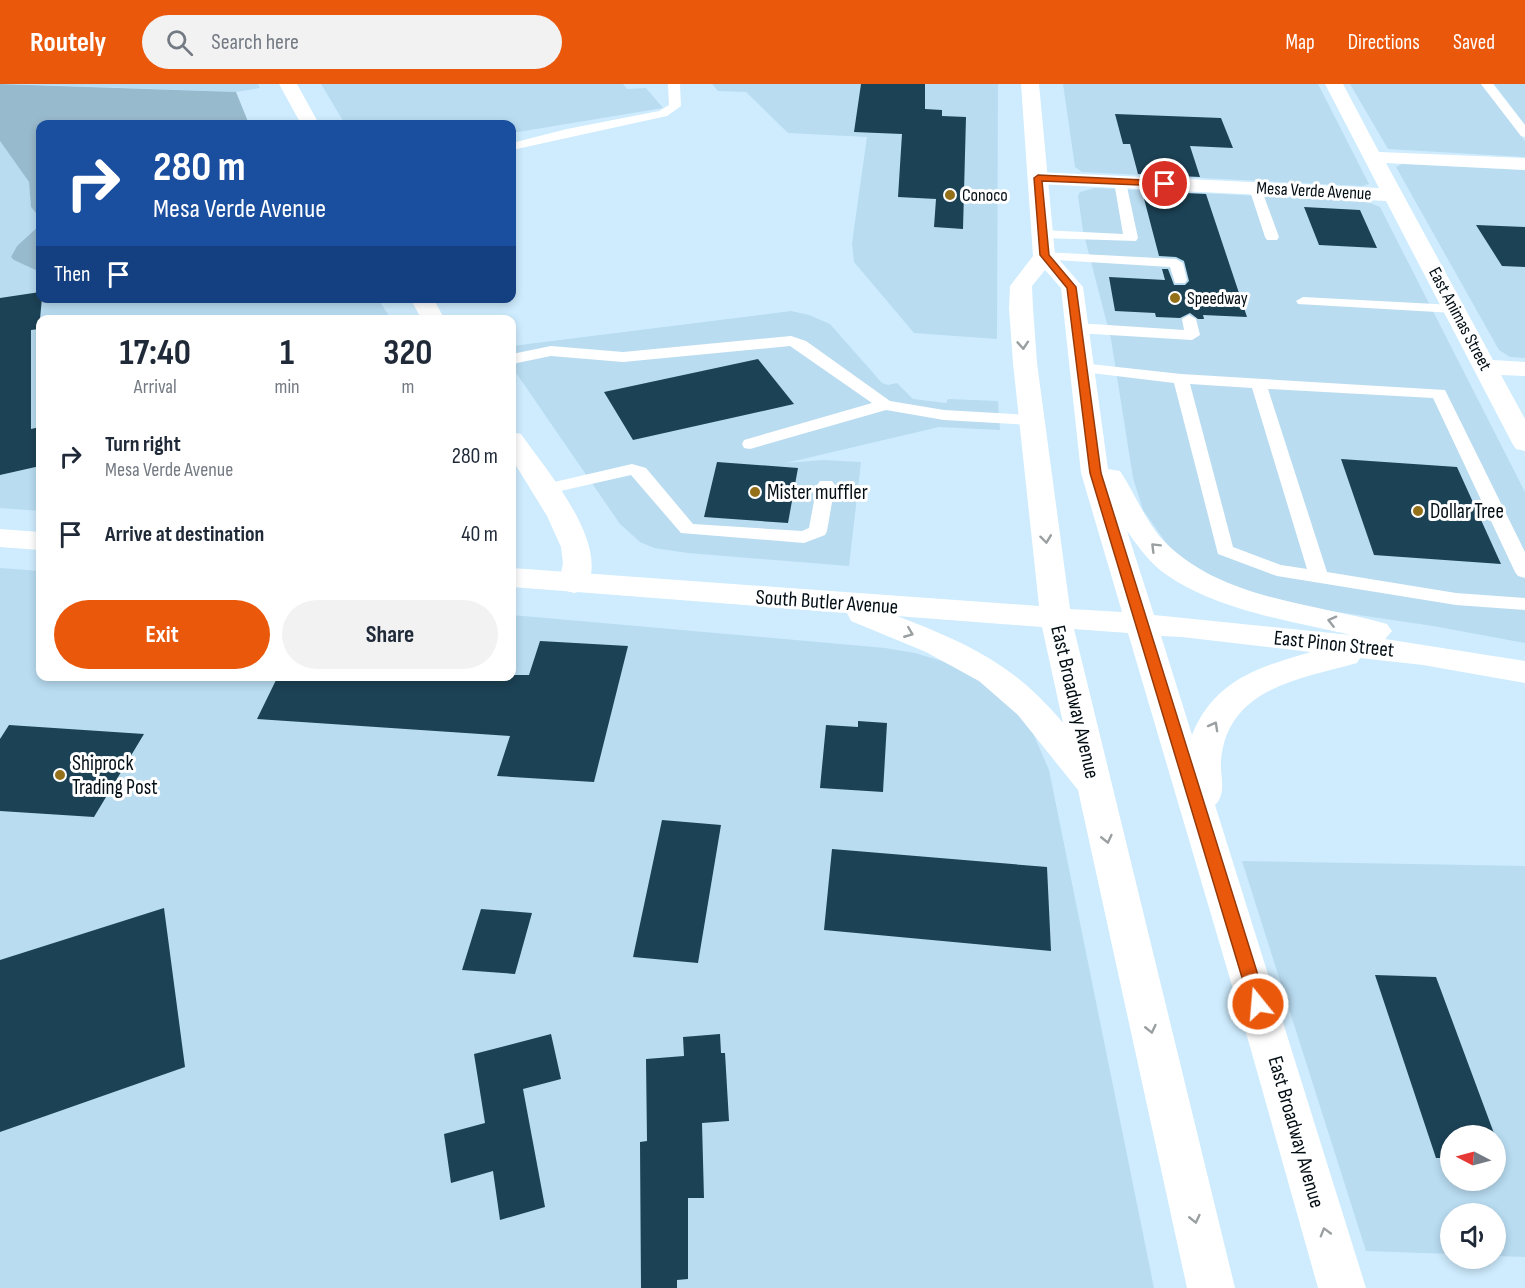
<!DOCTYPE html>
<html lang="en">
<head>
<meta charset="utf-8">
<style>
	:root { --surface:#fff; --page:#f2f2f3; --text:#1f2937; --muted:#747a83; --accent:#ea580c }
	body { margin:0; font-family:"Sofia Sans Condensed",sans-serif; background:var(--page); color:var(--text); height:100vh; display:flex; flex-direction:column; font-size:22px; white-space:nowrap }
	* { box-sizing:border-box; margin:0 }
	p { font-size:20px; color:var(--muted) }
	.icon { flex:none; width:33px; height:33px; fill:none; stroke:currentColor; stroke-width:2; stroke-linecap:round; stroke-linejoin:round }
	.map { position:relative; flex:1; overflow:hidden }
	.details { position:absolute; left:36px; top:231px; width:480px; height:366px; display:flex; flex-direction:column; background:var(--surface); border-radius:12px; box-shadow:0 3px 9px #0003 }
	.details>* { flex:none }
	.guide { position:absolute; left:36px; top:36px; width:480px; height:183px; border-radius:12px; box-shadow:0 3px 9px #0003; background:#1a4fa0; color:#fff; overflow:hidden }
	.needle { width:39px; rotate:276deg }
	.controls { position:absolute; left:1440px; top:1041px; display:grid; gap:12px }
	.controls a { display:grid; place-items:center; width:66px; height:66px; border-radius:50%; background:var(--surface); box-shadow:0 3px 9px #0003; font-size:30px }
	.pin { position:absolute; display:grid; place-items:center; width:51px; height:51px; color:#fff; margin:-26px; border:3px solid #fff; border-radius:50%; box-shadow:0 2px 6px #0007 }
	.me { position:absolute; width:66px; margin:-33px; rotate:343deg; stroke-linejoin:round; filter:drop-shadow(0 0 4px #0008) }
	.turn { display:flex; align-items:center; gap:21px; height:126px; padding:0 18px; font-size:27px }
	.turn .icon { width:78px; height:78px; stroke-width:2.5 }
	.turn b { display:block; font-size:42px; line-height:51px }
	.then { display:flex; align-items:center; height:57px; padding:0 18px; background:#0003; gap:12px; font-size:22px }
	.eta { display:flex; justify-content:space-evenly; align-items:center; height:102px; text-align:center }
	.eta b { font-size:36px; font-weight:700; line-height:42px }
	.primary-button { display:flex; gap:12px; margin-top:auto; padding:12px 18px }
	.primary-button a { flex:1; height:69px; border-radius:36px; background:var(--accent); color:#fff; font-size:24px; font-weight:700; line-height:69px; text-align:center }
	.primary-button a+a { background:var(--page); color:var(--text) }
	ul { padding:0; list-style:none }
	li { display:flex; align-items:center; gap:18px; height:78px; padding:0 18px }
	li div { flex:1 }
	li b { display:block; font-size:22px }
	li em { font-style:normal }
	header { display:flex; align-items:center; gap:36px; box-sizing:border-box; height:84px; padding:0 30px; background:var(--accent); color:#fff }
	header strong { font-size:28px }
	nav { display:flex; gap:33px; margin-inline-start:auto; font-size:21px }
	.search { width:420px; height:54px; background:var(--page); display:flex; align-items:center; gap:15px; box-sizing:border-box; padding:0 21px; border-radius:33px; color:var(--muted); font-size:22px }
	.map>svg:first-child { display:block }
</style>
</head>
<body>
<header>
<strong>Routely</strong>
<div class="search"><svg class="icon" aria-label="search" viewBox="0 0 24 24"><circle cx="10" cy="10" r="6"/><path d="M15 15l6 6"/></svg>Search here</div>
<nav><a>Map</a><a>Directions</a><a>Saved</a></nav>
</header>
<div class="map">
<svg width="1525" height="1204" viewBox="0 0 1525 1204">
	<rect width="100%" height="100%" fill="#ceecfe"/>
	<path fill="#b9dcf1" fill-rule="evenodd" d="M 17,0 L 258,0 L 260,4 L 236,8 Z
		M 321,0 L 623,0 L 627,5 L 646,4 L 663,24 L 512,49 L 512,40 L 345,40 Z
		M 712,0 L 998,0 L 997,255 L 914,249 L 854,178 L 852,159 L 867,53 L 788,49 L 746,8 L 718,7 Z
		M 1063,0 L 1318,0 L 1369,100 L 1362,102 L 1082,88 L 1075,83 Z
		M 1350,0 L 1481,0 L 1525,57 L 1525,73 L 1388,65 Z
		M 1494,0 L 1525,0 L 1525,41 Z
		M 0,57 L 29,98 L 31,123 L 40,134 L 40,141 L 36,147 L 17,162 L 11,173 L 40,188 L 40,214 L 378,215 L 391,235 L 40,236 L 40,427 L 0,424 Z
		M 1402,80 L 1525,86 L 1525,274 L 1510,273 L 1499,266 L 1396,83 Z
		M 1095,104 L 1365,117 L 1380,123 L 1525,408 L 1525,559 L 1433,542 L 1304,523 L 1225,500 L 1183,475 L 1169,463 L 1143,426 L 1133,394 L 1111,255 L 1083,147 L 1078,112 L 1080,108 Z
		M 791,227 L 809,231 L 830,240 L 882,299 L 888,301 L 897,299 L 913,315 L 946,319 L 948,315 L 998,317 L 1000,346 L 939,343 L 786,379 L 823,376 L 861,378 L 849,482 L 688,469 L 654,464 L 640,458 L 620,440 L 512,283 L 512,262 Z
		M 0,484 L 40,487 L 40,592 L 512,592 L 512,531 L 885,564 L 915,569 L 948,579 L 1001,610 L 1033,649 L 1049,686 L 1154,1204 L 0,1204 Z
		M 1242,777 L 1525,782 L 1525,1173 L 1496,1172 L 1496,1130 L 1450,1130 L 1450,1170 L 1366,1167 ZM 1450,1052 L 1496,1052 L 1496,1096 L 1450,1096 Z"/>
	<path fill="#98bacd" d="M 0,0 L 236,8 L 249,40 L 40,40 L 40,134 L 31,123 L 29,98 L 0,57 Z
		M 40,141 L 40,188 L 14,176 L 11,173 L 17,162 Z"/>
	<path fill="#1c4255" d="M 861,0 L 925,0 L 925,25 L 942,26 L 942,32 L 966,33 L 963,145 L 934,143 L 936,115 L 898,113 L 902,50 L 854,48 Z
		M 1115,30 L 1221,34 L 1233,64 L 1190,62 L 1200,93 L 1138,90 L 1130,60 L 1123,60 Z
		M 1142,107 L 1206,110 L 1247,233 L 1203,231 L 1204,235 L 1198,235 L 1190,229 L 1180,234 L 1156,233 L 1155,229 L 1115,227 L 1109,193 L 1165,196 L 1162,185 L 1168,185 L 1174,201 L 1185,201 L 1189,197 L 1184,177 L 1176,173 L 1159,172 Z
		M 1304,123 L 1360,126 L 1377,164 L 1319,161 Z
		M 1476,141 L 1525,143 L 1525,183 L 1502,182 Z
		M 40,208 L 42,214 L 39,245 L 31,246 L 31,345 L 40,343 L 40,382 L 0,391 L 0,214 Z
		M 758,275 L 794,320 L 633,356 L 604,308 Z
		M 1341,375 L 1457,383 L 1501,480 L 1374,471 Z
		M 717,378 L 798,384 L 788,439 L 704,433 Z
		M 540,557 L 628,562 L 594,698 L 497,692 L 510,652 L 257,635 L 278,592 L 529,591 Z
		M 858,637 L 887,639 L 883,708 L 820,704 L 826,641 L 858,643 Z
		M 9,641 L 144,650 L 94,733 L 0,727 L 0,655 Z
		M 662,736 L 721,741 L 698,879 L 633,873 Z
		M 832,765 L 1047,783 L 1051,867 L 824,846 Z
		M 164,824 L 185,983 L 0,1048 L 0,876 Z
		M 481,825 L 532,829 L 515,890 L 462,886 Z
		M 1375,891 L 1436,893 L 1495,1052 L 1450,1052 L 1450,1074 L 1436,1074 Z
		M 551,950 L 561,995 L 523,1005 L 545,1123 L 500,1136 L 493,1087 L 451,1099 L 444,1050 L 485,1039 L 474,970 Z
		M 720,950 L 721,969 L 725,969 L 729,1037 L 702,1039 L 704,1114 L 688,1114 L 688,1195 L 677,1196 L 677,1204 L 641,1204 L 640,1058 L 647,1057 L 646,975 L 684,972 L 683,953 Z"/>
	<g fill="none" stroke-linecap="round" stroke-linejoin="round">
		<path fill="#fff" fill-rule="evenodd" d="M 668,0 L 680,0 L 681,22 L 667,32 L 512,66 L 512,59 L 567,45 L 659,27 L 669,21 Z
			M 1481,0 L 1493,0 L 1525,41 L 1525,53 L 1521,52 Z
			M 1120,94 L 1126,98 L 1138,154 L 1136,157 L 1042,154 L 1035,150 L 1042,146 L 1123,150 L 1114,98 Z
			M 1255,100 L 1261,104 L 1279,153 L 1277,156 L 1267,156 L 1265,153 L 1249,104 Z
			M 1044,168 L 1176,175 L 1183,179 L 1187,196 L 1185,199 L 1175,199 L 1170,183 L 1039,175 L 1037,172 Z
			M 1303,213 L 1454,221 L 1461,225 L 1454,229 L 1298,220 L 1296,217 Z
			M 1189,231 L 1196,235 L 1200,251 L 1192,256 L 1077,249 L 1069,244 L 1077,239 L 1184,246 L 1182,235 Z
			M 791,252 L 806,257 L 890,317 L 944,326 L 1031,331 L 1039,336 L 1031,341 L 944,336 L 886,326 L 750,365 L 744,364 L 742,360 L 744,356 L 872,319 L 790,262 L 623,278 L 551,272 L 512,280 L 512,270 L 551,262 L 623,268 Z
			M 1081,279 L 1181,290 L 1445,306 L 1525,468 L 1525,494 L 1518,492 L 1515,488 L 1433,314 L 1268,305 L 1327,488 L 1456,509 L 1525,514 L 1525,526 L 1456,521 L 1277,492 L 1218,470 L 1174,299 L 1075,287 L 1073,284 ZM 1190,300 L 1252,304 L 1307,485 L 1281,481 L 1233,463 Z
			M 632,380 L 646,384 L 693,440 L 802,447 L 809,444 L 817,401 L 820,397 L 832,397 L 835,401 L 827,447 L 825,451 L 804,459 L 681,449 L 631,391 L 543,411 L 537,410 L 534,406 L 537,402 Z"/>
		<path fill="#fff" fill-rule="evenodd" d="M 1325,0 L 1343,0 L 1379,68 L 1525,74 L 1525,86 L 1386,79 L 1493,276 L 1525,278 L 1525,292 L 1501,291 L 1525,335 L 1525,367 L 1516,365 L 1512,359 L 1386,117 L 1038,100 L 1031,98 L 1028,94 L 1031,90 L 1038,88 L 1379,104 Z"/>
		<path fill="#fff" fill-rule="evenodd" d="M 279,0 L 297,0 L 319,40 L 301,40 Z
			M 410,214 L 433,214 L 445,236 L 422,236 Z
			M 512,348 L 521,350 C 546,386 613,462 585,506 L 574,509 L 563,506 L 559,499 L 563,479 L 561,463 L 547,432 L 512,375 Z"/>
		<path fill="#fff" fill-rule="evenodd" d="M 1021,0 L 1039,0 L 1055,171 L 1083,203 L 1108,385 L 1120,387 C 1134,408 1144,434 1161,454 C 1217,515 1312,519 1387,540 L 1392,547 L 1385,555 L 1525,577 L 1525,599 L 1423,581 L 1360,574 L 1357,579 C 1300,595 1227,604 1221,677 C 1220,692 1227,710 1215,721 L 1366,1204 L 1318,1204 L 1251,966 L 1128,549 L 1074,545 L 1235,1204 L 1187,1204 L 1078,706 L 1018,631 L 979,597 L 926,568 L 851,537 L 847,529 L 512,503 L 512,484 L 1039,522 L 1013,279 L 1009,224 L 1010,202 L 1033,172 ZM 1045,186 L 1061,204 L 1081,389 L 1122,528 L 1070,525 L 1037,279 L 1033,224 L 1032,202 ZM 1127,447 C 1137,461 1147,475 1160,486 C 1210,525 1290,537 1351,551 L 1154,531 ZM 897,532 L 1042,543 L 1063,639 C 1014,580 967,559 897,532 ZM 1161,552 L 1182,553 L 1311,568 C 1259,583 1214,596 1192,651 Z
			M 0,445 L 40,448 L 40,466 L 0,463 Z"/>
	</g>
	<defs><path id="oneway-chevron" d="M-2-3.5L2.5 0L-2 3.5" fill="none" stroke-width="1.6" stroke-linecap="round" stroke-linejoin="round" transform="scale(1.5)"/></defs>
	<g stroke="#9a9fa1">
		<use href="#oneway-chevron" transform="translate(1023 261) rotate(86)"/>
		<use href="#oneway-chevron" transform="translate(1046 455) rotate(83)"/>
		<use href="#oneway-chevron" transform="translate(1155 463) rotate(-135)"/>
		<use href="#oneway-chevron" transform="translate(1332 537) rotate(-166)"/>
		<use href="#oneway-chevron" transform="translate(909 549) rotate(22)"/>
		<use href="#oneway-chevron" transform="translate(1214 642) rotate(-61)"/>
		<use href="#oneway-chevron" transform="translate(1107 755) rotate(77)"/>
		<use href="#oneway-chevron" transform="translate(1151 945) rotate(77)"/>
		<use href="#oneway-chevron" transform="translate(1195 1135) rotate(77)"/>
		<use href="#oneway-chevron" transform="translate(1325 1148) rotate(-106)"/>
	</g>
	<path fill="#ea580c" stroke="#983908" stroke-width="1.5" d="M 1038,91 L 1165,97 L 1169,100 L 1165,102 L 1042,97 L 1049,171 L 1076,203 L 1101,389 L 1267,920 L 1264,926 L 1258,928 L 1252,926 L 1250,920 L 1090,389 L 1067,204 L 1040,171 L 1034,94 Z"/>
	<g fill="#947019" stroke="#fff" stroke-width="2">
		<circle cx="950" cy="111" r="6"/>
		<circle cx="1175" cy="214" r="6"/>
		<circle cx="755" cy="408" r="6"/>
		<circle cx="1418" cy="427" r="6"/>
		<circle cx="60" cy="691" r="6"/>
	</g>
	<g text-anchor="middle" dominant-baseline="central" stroke-width="6" stroke-linejoin="round" paint-order="stroke">
		<g font-size="18" fill="#030e15" stroke="#fff">
			<text transform="translate(1314 107) rotate(3)">Mesa Verde Avenue</text>
			<text transform="translate(1460 235) rotate(62)">East Animas Street</text>
		</g>
		<g font-size="18" fill="#030e15" stroke="#fff" text-anchor="start">
			<text x="962" y="111">Conoco</text>
			<text x="1187" y="214">Speedway</text>
		</g>
		<g font-size="21" fill="#030e15" stroke="#fff" text-anchor="start">
			<text x="767" y="408">Mister muffler</text>
			<text x="1430" y="427">Dollar Tree</text>
			<text x="72" y="679">Shiprock<tspan x="72" dy="24">Trading Post</tspan></text>
		</g>
		<g font-size="21" fill="#030e15" stroke="#fff">
			<text transform="translate(827 518) rotate(4)">South Butler Avenue</text>
			<text transform="translate(1334 560) rotate(6)">East Pinon Street</text>
			<text transform="translate(1075 618) rotate(77)">East Broadway Avenue</text>
			<text transform="translate(1296 1048) rotate(74)">East Broadway Avenue</text>
		</g>
	</g>
</svg>
<div class="controls">
<a><svg class="needle" viewBox="-14 -14 28 28"><path d="M0-13l5 13h-10z" fill="#e53935"/><path d="M0 13l5-13h-10z" fill="#747a83"/></svg></a>
<a><svg class="icon" aria-label="sound" viewBox="0 0 24 24"><path d="M4 9h4l5-4v14l-5-4H4zM17 9q2 3 0 6"/></svg></a>
</div>
<div class="pin" style="left:1165px;top:100px;background:#d93025"><svg class="icon" aria-label="arrive" viewBox="0 0 24 24"><path d="M6 21V4h12l-3 4 3 4H6"/></svg></div>
<svg class="me" style="left:1258px;top:920px" viewBox="-20 -20 40 40"><circle r="17" fill="#ea580c" stroke="#fff" stroke-width="3"/><path d="M0-11L8 9 0 5-8 9z" fill="#fff"/></svg>
<div class="guide">
<div class="turn"><svg class="icon" aria-label="right" viewBox="0 0 24 24"><path d="M7 20v-9h11M14 6l5 5-5 5"/></svg><div><b>280 m</b>Mesa Verde Avenue</div></div>
<div class="then">Then<svg class="icon" aria-label="arrive" viewBox="0 0 24 24"><path d="M6 21V4h12l-3 4 3 4H6"/></svg></div>
</div>
<section class="details">
<div class="eta">
<div><b>17:40</b><p>Arrival</p></div>
<div><b>1</b><p>min</p></div>
<div><b>320</b><p>m</p></div>
</div>
<ul>
<li><svg class="icon" aria-label="right" viewBox="0 0 24 24"><path d="M7 20v-9h11M14 6l5 5-5 5"/></svg><div><b>Turn right</b><p>Mesa Verde Avenue</p></div><em>280 m</em></li>
<li><svg class="icon" aria-label="arrive" viewBox="0 0 24 24"><path d="M6 21V4h12l-3 4 3 4H6"/></svg><div><b>Arrive at destination</b></div><em>40 m</em></li>
</ul>
<div class="primary-button"><a>Exit</a><a>Share</a></div>
</section>
</div>
</body>
</html>
